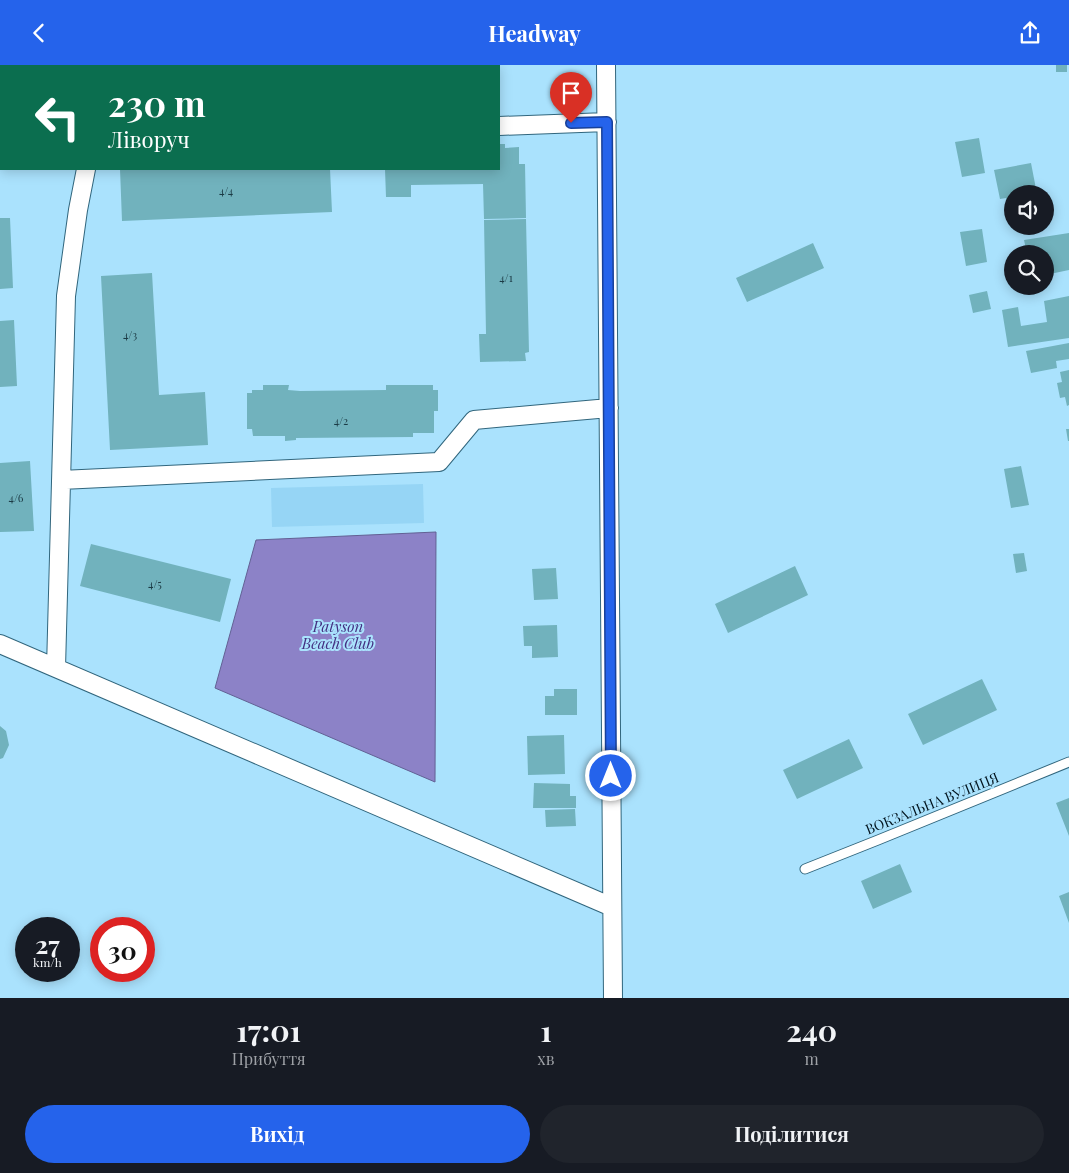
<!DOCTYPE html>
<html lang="uk">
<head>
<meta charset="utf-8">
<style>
	:root { --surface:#171b24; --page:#20242c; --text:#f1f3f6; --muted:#9ea1a6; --accent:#2563eb }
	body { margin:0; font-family:"Playfair Display",serif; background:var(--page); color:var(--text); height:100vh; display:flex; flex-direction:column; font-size:19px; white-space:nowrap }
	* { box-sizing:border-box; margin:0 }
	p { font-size:16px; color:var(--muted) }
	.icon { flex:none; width:28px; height:28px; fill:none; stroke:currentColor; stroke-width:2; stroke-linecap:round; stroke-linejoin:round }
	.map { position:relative; height:933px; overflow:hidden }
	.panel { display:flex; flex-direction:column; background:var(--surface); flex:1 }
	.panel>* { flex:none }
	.guide { position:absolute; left:0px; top:0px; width:500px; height:105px; box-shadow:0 2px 12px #0003; background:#0b6e4f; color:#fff; overflow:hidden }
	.fabs { position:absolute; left:1004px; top:120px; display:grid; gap:10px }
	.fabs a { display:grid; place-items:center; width:50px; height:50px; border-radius:50%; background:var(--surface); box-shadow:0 2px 12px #0003; font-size:25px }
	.speed { position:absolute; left:15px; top:852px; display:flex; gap:10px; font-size:25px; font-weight:700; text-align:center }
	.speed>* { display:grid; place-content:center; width:65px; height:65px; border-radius:50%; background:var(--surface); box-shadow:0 2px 12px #0003; line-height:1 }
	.speed small { font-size:12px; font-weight:400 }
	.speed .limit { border:8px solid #d22; background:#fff; color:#111 }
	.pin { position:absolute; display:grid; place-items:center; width:42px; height:42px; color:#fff; margin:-51px -21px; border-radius:50% 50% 50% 0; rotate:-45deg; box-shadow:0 0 5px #0007 }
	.pin .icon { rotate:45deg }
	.me { position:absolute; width:55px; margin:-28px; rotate:0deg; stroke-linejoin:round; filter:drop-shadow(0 0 4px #0008) }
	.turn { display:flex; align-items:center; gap:18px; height:105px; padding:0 25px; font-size:22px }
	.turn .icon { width:65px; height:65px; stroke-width:2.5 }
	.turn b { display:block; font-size:35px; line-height:42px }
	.eta { display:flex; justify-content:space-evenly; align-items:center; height:85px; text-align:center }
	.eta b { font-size:30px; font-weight:700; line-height:35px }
	.button { display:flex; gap:10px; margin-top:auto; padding:10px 25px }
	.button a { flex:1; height:58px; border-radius:30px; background:var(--accent); color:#fff; font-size:20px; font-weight:700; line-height:58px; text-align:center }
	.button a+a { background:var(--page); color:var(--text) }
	header { display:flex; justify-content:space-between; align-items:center; height:65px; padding:0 25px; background:var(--accent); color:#fff; font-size:22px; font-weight:700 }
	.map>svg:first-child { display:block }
</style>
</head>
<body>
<header><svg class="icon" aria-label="back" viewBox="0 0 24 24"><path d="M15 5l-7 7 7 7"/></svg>Headway<svg class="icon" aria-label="share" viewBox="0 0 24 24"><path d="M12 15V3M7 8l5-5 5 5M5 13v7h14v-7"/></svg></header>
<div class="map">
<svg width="1069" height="933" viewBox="0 0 1069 933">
	<rect width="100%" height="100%" fill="#aae2fd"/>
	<path fill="#96d5f5" d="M 423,419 L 424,458 L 272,462 L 271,423 Z"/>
	<path fill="#8c82c7" stroke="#626194" d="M 436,467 L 435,717 L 215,623 L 256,475 Z"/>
	<path fill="#71b2bd" d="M 1056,0 L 1067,0 L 1067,7 L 1056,7 Z
		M 979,73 L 985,108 L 962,112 L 955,77 Z
		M 499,79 L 505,79 L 505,83 L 519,82 L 519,99 L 525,99 L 526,153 L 484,154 L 483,119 L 411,120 L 411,132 L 386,132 L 385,104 L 499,104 Z
		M 1031,98 L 1037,129 L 1012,129 L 1012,149 L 1009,150 L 1006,133 L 1000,134 L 994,105 Z
		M 120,104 L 330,104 L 332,147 L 122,156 Z
		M 0,153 L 10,153 L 13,223 L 0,224 Z
		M 526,154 L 529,287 L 525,288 L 526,296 L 480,297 L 479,269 L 486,269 L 484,155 Z
		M 982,164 L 987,197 L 966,201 L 960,167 Z
		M 1069,168 L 1069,205 L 1045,210 L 1045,189 L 1027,189 L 1024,175 Z
		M 813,178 L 824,203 L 747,237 L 736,213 Z
		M 152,208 L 159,330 L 205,327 L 208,380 L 110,385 L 101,211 Z
		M 987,226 L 991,244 L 973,248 L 969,230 Z
		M 1069,231 L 1069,273 L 1008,282 L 1002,245 L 1018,242 L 1021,261 L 1047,257 L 1044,236 Z
		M 14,255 L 17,321 L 0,322 L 0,256 Z
		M 1069,278 L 1069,294 L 1056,296 L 1057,303 L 1031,308 L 1026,286 Z
		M 1069,305 L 1069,340 L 1067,341 L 1065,332 L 1060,333 L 1057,318 L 1062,317 L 1060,307 Z
		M 263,320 L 289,320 L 288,325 L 300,326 L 386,325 L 386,320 L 433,320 L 433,325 L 438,325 L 438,346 L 434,346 L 434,368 L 413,368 L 413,372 L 296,373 L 296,375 L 285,376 L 285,371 L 253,371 L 252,364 L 247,364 L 247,328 L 252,328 L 252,325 L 263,325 Z
		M 1066,364 L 1069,364 L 1069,376 L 1068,376 Z
		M 30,396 L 34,466 L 0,467 L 0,398 Z
		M 1021,401 L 1029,440 L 1011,443 L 1004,404 Z
		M 91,479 L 231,514 L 220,557 L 80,521 Z
		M 1024,488 L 1027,506 L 1016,508 L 1013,489 Z
		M 795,501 L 808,530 L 728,568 L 715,539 Z
		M 556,503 L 558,534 L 534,535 L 532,504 Z
		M 557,560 L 558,592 L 532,593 L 532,581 L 524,581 L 523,561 Z
		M 982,614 L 997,645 L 923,680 L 908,649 Z
		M 554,624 L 577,624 L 577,650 L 545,650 L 545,631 L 554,631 Z
		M 0,661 L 6,666 L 9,680 L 3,693 L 0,694 Z
		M 564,670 L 565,709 L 528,710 L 527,671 Z
		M 849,674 L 863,703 L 797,734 L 783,705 Z
		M 534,718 L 570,719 L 570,731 L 576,731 L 576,743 L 533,743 Z
		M 1069,733 L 1069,771 L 1056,738 Z
		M 575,744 L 576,761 L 546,762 L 545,745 Z
		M 900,799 L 912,827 L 873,844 L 861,816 Z
		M 1069,827 L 1069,858 L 1059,831 Z"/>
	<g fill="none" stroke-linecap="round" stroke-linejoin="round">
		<defs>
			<path id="lane" d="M 805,804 L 878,775 L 1069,697"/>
			<path id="street" d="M 606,0 L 613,933
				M 499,61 L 607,57
				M 61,415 L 439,397 L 474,355 L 609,343
				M 0,579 L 612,842
				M 56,603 L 66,231 L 78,145 L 86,104"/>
		</defs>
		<use href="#lane" stroke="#31667d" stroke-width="11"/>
		<use href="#street" stroke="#31667d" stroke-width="20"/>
		<use href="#lane" stroke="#fff" stroke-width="9"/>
		<use href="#street" stroke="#fff" stroke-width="18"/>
	</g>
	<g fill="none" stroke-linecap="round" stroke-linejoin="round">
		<defs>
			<path id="route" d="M 571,58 L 607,57 L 611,711"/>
		</defs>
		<use href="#route" stroke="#184099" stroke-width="12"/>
		<use href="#route" stroke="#2563eb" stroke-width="9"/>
	</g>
	<g text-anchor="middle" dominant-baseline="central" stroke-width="4" stroke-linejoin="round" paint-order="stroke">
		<g font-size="11" fill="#1c3b45">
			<text x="226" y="125">4/4</text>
			<text x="506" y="212">4/1</text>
			<text x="130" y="269">4/3</text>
			<text x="341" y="355">4/2</text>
			<text x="16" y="432">4/6</text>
			<text x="155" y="518">4/5</text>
		</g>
		<g font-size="14" fill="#00131d" stroke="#aae2fd">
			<text transform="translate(932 738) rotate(-22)">ВОКЗАЛЬНА ВУЛИЦЯ</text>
		</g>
		<g font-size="15" font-style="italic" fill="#432f81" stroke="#aae2fd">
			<text x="338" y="561">Patyson<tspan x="338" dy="17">Beach Club</tspan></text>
		</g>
	</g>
</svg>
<div class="fabs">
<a><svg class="icon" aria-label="sound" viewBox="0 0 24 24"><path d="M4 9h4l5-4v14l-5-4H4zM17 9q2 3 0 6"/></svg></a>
<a><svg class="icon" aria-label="search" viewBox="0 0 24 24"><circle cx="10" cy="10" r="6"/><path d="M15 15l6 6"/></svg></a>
</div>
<div class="speed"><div>27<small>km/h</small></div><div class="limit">30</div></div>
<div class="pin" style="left:571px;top:58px;background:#d93025"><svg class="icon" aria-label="arrive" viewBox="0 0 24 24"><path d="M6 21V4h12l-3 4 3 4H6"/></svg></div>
<svg class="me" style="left:611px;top:711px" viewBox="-20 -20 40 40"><circle r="17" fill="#2563eb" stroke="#fff" stroke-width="3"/><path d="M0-11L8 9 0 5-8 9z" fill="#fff"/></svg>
<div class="guide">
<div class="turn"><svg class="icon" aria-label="left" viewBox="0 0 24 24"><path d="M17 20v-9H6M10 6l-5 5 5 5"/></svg><div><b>230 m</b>Ліворуч</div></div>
</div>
</div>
<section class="panel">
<div class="eta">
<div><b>17:01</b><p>Прибуття</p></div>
<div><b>1</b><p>хв</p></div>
<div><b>240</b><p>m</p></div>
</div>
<div class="button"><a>Вихід</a><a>Поділитися</a></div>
</section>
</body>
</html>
